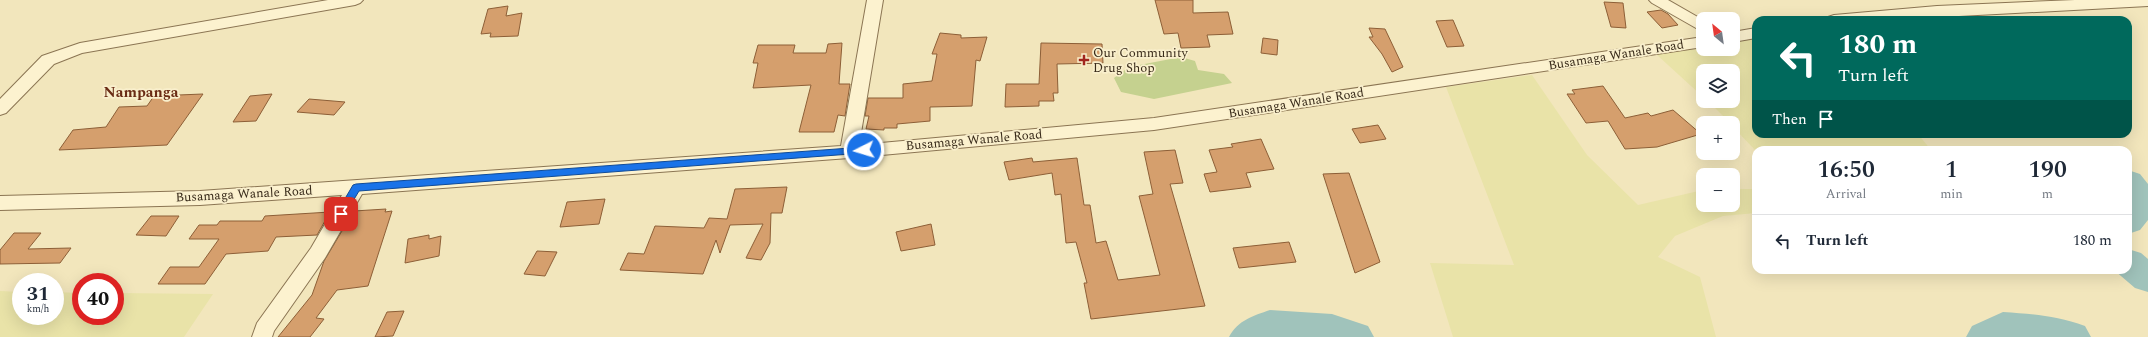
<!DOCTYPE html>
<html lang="en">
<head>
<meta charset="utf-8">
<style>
	:root { --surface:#fff; --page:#f6f6f7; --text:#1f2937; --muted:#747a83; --line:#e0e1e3 }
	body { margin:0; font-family:Spectral,serif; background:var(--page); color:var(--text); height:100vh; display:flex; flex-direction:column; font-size:15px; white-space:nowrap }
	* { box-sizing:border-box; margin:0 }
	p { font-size:13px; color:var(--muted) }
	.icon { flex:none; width:22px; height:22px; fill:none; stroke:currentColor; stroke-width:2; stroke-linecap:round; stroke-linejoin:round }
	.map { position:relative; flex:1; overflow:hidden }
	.side { position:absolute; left:1752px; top:146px; width:380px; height:128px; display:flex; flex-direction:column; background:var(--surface); border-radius:12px; box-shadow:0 4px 16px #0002 }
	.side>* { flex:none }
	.banner { position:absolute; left:1752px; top:16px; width:380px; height:122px; border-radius:12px; box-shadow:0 4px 16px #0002; background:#00695c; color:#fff; overflow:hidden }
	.needle { width:26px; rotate:331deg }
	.buttons { position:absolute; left:1696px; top:12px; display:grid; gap:8px }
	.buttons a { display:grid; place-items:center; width:44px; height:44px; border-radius:8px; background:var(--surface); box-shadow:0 4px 16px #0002; font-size:20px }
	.speed { position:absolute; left:12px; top:273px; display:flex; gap:8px; font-size:20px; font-weight:700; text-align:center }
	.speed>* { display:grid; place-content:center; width:52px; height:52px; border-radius:50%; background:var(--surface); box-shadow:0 4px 16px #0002; line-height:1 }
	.speed small { font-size:10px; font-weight:400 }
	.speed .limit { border:6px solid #d22; background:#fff; color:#111 }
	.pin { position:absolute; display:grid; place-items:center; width:34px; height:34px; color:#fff; margin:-17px; border-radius:8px; box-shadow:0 2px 6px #0006 }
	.me { position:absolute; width:44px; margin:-22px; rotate:265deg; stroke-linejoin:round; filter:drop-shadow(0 0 3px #0008) }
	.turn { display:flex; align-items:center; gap:14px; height:84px; padding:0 20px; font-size:18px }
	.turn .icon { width:52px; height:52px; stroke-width:2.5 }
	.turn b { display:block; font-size:28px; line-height:34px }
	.then { display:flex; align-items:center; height:38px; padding:0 20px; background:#0003; gap:8px; font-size:15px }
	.eta { display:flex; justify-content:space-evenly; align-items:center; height:68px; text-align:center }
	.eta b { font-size:24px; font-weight:600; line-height:28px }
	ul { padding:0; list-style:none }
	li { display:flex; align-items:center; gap:12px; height:52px; padding:0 20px; border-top:1px solid var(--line) }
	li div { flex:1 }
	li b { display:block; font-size:15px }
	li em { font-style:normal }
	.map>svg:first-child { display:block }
</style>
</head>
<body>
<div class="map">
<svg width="2148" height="337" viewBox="0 0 2148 337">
	<rect width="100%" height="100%" fill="#f2e6bc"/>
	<path fill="#e9e3a8" d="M 1756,37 L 1756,134 L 1918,134 L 1931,150 L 1756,151 L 1733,127 L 1733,123 L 1730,123 L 1708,101 L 1733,101 L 1733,71 L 1703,71 L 1703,97 L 1656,54 L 1703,46 L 1703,49 L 1733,49 L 1733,41 Z
		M 1532,75 L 1587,155 L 1638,205 L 1703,190 L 1703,205 L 1733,205 L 1733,189 L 1756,189 L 1756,213 L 1723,216 L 1675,236 L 1658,257 L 1700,277 L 1716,337 L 1453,337 L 1430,263 L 1514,265 L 1446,87 Z
		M 0,291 L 21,292 L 21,316 L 55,316 L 55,292 L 81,293 L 81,316 L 115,316 L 115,293 L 213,294 L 184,337 L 0,337 Z"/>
	<path fill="#c5d18f" d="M 1181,57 L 1195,61 L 1198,70 L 1224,74 L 1232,83 L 1154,99 L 1121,92 L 1114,78 L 1129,67 Z"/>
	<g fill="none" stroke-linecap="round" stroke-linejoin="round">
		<path fill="#a0c3bb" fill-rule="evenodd" d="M 2128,170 L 2140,174 L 2148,184 L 2148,220 L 2140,230 L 2128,234 Z
			M 2128,249 L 2141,253 L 2148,259 L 2148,292 L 2135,288 L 2114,270 L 2128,270 Z
			M 1270,310 L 1332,314 L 1368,326 L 1374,337 L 1229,337 C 1238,320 1253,316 1270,310 Z
			M 2003,312 C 2034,314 2056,316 2085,326 L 2091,337 L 1966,337 L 1972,326 Z"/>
	</g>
	<path fill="#d59f6d" stroke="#8d5f37" d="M 1155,0 L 1193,0 L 1193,13 L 1228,12 L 1233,34 L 1207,35 L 1210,47 L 1181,48 L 1178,33 L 1164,34 Z
		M 1604,2 L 1623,3 L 1626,28 L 1611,27 Z
		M 508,6 L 506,16 L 522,13 L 518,36 L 490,37 L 491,33 L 481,34 L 488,9 Z
		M 1661,10 L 1668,14 L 1678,25 L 1662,28 L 1647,12 Z
		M 1453,20 L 1464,46 L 1447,47 L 1436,21 Z
		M 1369,28 L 1385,29 L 1403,67 L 1392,72 L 1382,54 L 1369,37 L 1373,37 Z
		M 940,33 L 961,35 L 961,38 L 987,37 L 980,61 L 976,60 L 972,106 L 930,107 L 930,121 L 897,124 L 897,128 L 884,128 L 884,130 L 866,129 L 869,116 L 865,116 L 868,98 L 903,98 L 903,84 L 932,81 L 937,54 L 932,54 Z
		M 1263,38 L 1278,40 L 1277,55 L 1261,53 Z
		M 842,43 L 839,84 L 850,84 L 845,116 L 838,115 L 834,132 L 799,132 L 811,85 L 753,88 L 758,63 L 753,63 L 758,45 L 795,45 L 793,53 L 826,53 L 828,44 Z
		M 1041,43 L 1102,44 L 1103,63 L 1057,64 L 1058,93 L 1053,93 L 1054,101 L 1039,101 L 1039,106 L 1005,107 L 1006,84 L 1039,84 Z
		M 1603,86 L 1625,118 L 1648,113 L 1651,116 L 1673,110 L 1701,134 L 1657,147 L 1625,149 L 1608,121 L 1586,123 L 1567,94 L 1575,94 L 1572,90 Z
		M 203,94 L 167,145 L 59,150 L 73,130 L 106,127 L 119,107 L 147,106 L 154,96 Z
		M 272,94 L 256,121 L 233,122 L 250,96 Z
		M 309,99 L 345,102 L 334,115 L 297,112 Z
		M 1378,125 L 1386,139 L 1360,143 L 1352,129 Z
		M 1261,139 L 1274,169 L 1246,173 L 1251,187 L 1210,192 L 1204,174 L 1217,172 L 1209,150 L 1233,147 L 1231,144 Z
		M 1175,150 L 1183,183 L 1170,184 L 1205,306 L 1091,319 L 1084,283 L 1087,283 L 1076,242 L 1066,243 L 1061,194 L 1055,195 L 1052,173 L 1009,180 L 1004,162 L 1032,158 L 1033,162 L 1077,158 L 1084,205 L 1090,205 L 1096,243 L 1106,241 L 1118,280 L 1160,275 L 1139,196 L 1153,194 L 1144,152 Z
		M 1349,173 L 1380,262 L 1355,273 L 1323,174 Z
		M 787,187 L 782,213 L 771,213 L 770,243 L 761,260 L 746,258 L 763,224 L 730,225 L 720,253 L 716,240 L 703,274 L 620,270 L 628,253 L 644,254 L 655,226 L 704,228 L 709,218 L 727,219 L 735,189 Z
		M 605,199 L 599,224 L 560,227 L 567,202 Z
		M 386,209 L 385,212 L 392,211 L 368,286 L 337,290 L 316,318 L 324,319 L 310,337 L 278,337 L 312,295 L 324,261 L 354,211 Z
		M 330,212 L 317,235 L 276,237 L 268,251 L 226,254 L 205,284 L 158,284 L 170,267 L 199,267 L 219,239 L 189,239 L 199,225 L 217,225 L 220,221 L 262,221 L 265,216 Z
		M 151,216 L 179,216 L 166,236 L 136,235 Z
		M 931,224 L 935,245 L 901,251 L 896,232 Z
		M 14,233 L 41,233 L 28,249 L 71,248 L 60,263 L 0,264 L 0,250 Z
		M 429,235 L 429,239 L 441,236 L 439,256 L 405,263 L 408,239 Z
		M 1289,242 L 1296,262 L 1239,268 L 1233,248 Z
		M 537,251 L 557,252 L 545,276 L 524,274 Z
		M 404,311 L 393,336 L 375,337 L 387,312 Z"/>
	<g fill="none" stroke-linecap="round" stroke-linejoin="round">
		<defs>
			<path id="minor" d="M 328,0 L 363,0 L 360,3 L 355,5 L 82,53 L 54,64 L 6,113 L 0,115 L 0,99 L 42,56 L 80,43 Z
				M 867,0 L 883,0 L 859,145 L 1154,118 L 1703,37 L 1703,47 L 1154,130 L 849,158 L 362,194 L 325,258 L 274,331 L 272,337 L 252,337 L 257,323 L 311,248 L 342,195 L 200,205 L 0,210 L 0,196 L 200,191 L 841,146 Z
				M 1649,0 L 1668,0 L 1703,20 L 1703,32 L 1652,3 Z
				M 2075,0 L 2148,0 L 2148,6 L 1884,20 L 1826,20 L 1828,17 L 1834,15 L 1937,6 Z
				M 1756,28 L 1756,38 L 1733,42 L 1733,32 Z"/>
		</defs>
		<use href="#minor" stroke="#8b7553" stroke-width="2"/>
		<use href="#minor" fill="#fcf2cf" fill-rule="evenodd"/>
	</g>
	<path fill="#1a73e8" stroke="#114b97" d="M 864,147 L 868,150 L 864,153 L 359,191 L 344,216 L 341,217 L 336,214 L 353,185 L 356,184 Z"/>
	<path fill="#a1251d" stroke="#f9efcc" stroke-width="1.5" d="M1082 54h4v4h4v4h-4v4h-4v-4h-4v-4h4z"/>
	<g text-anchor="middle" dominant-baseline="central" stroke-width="3.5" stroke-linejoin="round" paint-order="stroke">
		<g font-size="13" fill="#392b1a" stroke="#f9efcc" text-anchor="start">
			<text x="1093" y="53">Our Community<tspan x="1093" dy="15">Drug Shop</tspan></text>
		</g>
		<g font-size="13" fill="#392b1a" stroke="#f9efcc">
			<text transform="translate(1616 55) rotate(-9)">Busamaga Wanale Road</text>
			<text transform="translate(1296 103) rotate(-9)">Busamaga Wanale Road</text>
			<text transform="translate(974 140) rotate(-5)">Busamaga Wanale Road</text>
			<text transform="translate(244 194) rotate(-3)">Busamaga Wanale Road</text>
		</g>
		<g font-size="15" font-weight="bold" fill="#6a2c15" stroke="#f9efcc">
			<text x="141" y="92">Nampanga</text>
		</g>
	</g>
</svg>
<div class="buttons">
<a><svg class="needle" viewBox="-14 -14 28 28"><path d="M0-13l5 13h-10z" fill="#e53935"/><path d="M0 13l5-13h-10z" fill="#747a83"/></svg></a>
<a><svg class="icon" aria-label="layers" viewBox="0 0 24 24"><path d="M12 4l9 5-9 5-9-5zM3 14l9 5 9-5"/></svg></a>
<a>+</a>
<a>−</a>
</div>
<div class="speed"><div>31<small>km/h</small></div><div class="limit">40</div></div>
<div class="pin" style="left:341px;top:214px;background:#d93025"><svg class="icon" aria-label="arrive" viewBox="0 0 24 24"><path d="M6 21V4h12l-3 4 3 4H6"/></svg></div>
<svg class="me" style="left:864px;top:150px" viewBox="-20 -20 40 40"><circle r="17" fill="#1a73e8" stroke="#fff" stroke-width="3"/><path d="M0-11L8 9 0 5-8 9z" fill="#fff"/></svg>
<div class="banner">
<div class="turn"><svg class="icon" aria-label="left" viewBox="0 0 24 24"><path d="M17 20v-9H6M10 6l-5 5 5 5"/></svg><div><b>180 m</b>Turn left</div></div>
<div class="then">Then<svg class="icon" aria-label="arrive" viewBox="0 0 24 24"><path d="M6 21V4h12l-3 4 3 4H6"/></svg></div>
</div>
<section class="side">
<div class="eta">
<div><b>16:50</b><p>Arrival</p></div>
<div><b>1</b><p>min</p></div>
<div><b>190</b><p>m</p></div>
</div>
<ul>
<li><svg class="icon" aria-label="left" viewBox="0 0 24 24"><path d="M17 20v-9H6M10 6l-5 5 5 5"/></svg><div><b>Turn left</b></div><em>180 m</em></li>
</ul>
</section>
</div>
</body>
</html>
